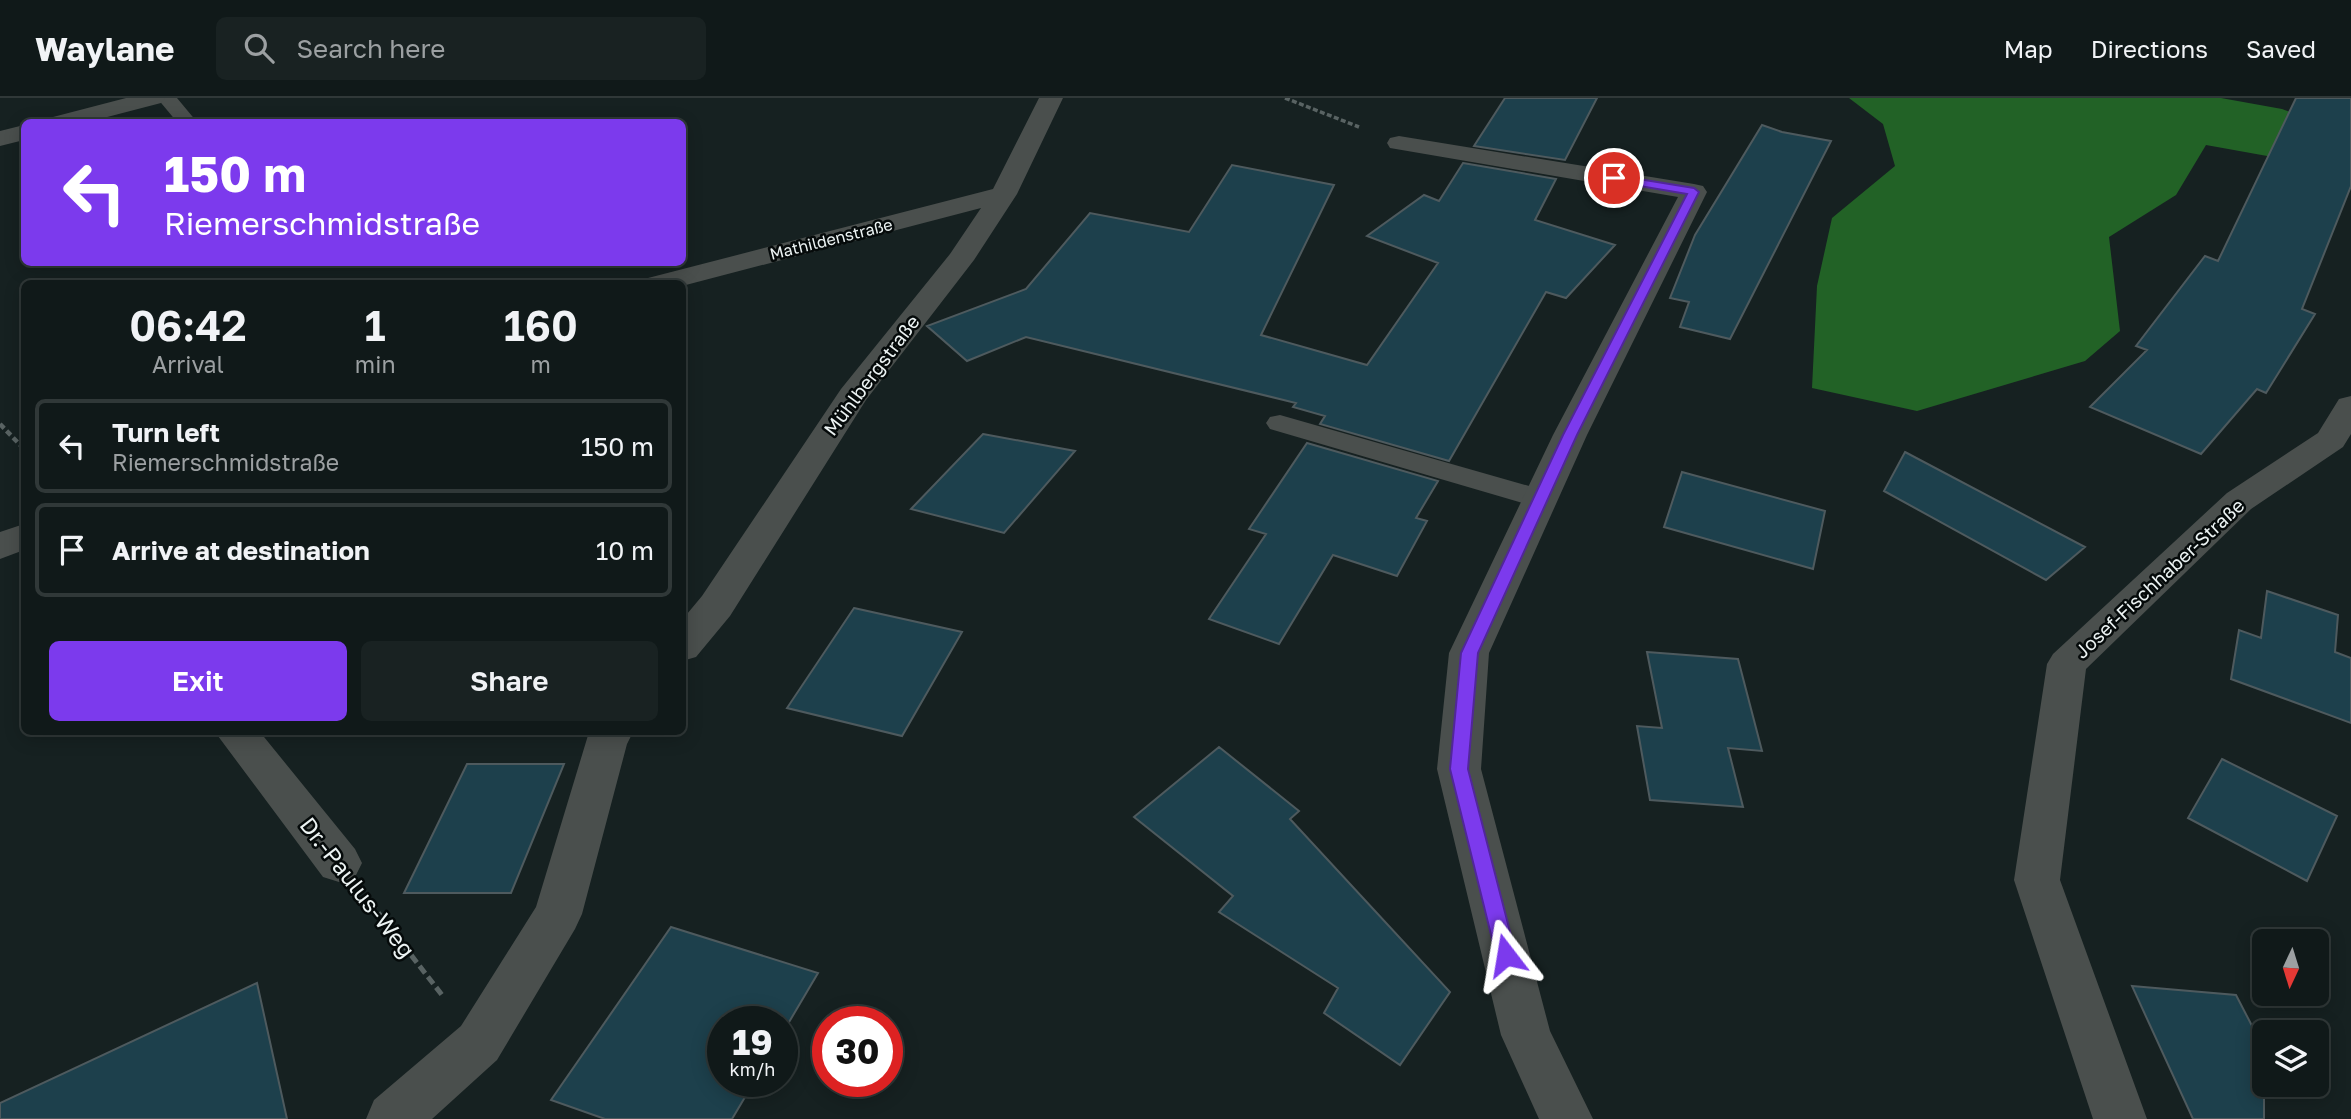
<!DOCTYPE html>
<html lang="en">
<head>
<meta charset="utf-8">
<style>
	:root { --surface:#101919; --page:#192222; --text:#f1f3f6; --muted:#9ca0a2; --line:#303838; --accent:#7c3aed }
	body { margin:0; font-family:"Golos Text",sans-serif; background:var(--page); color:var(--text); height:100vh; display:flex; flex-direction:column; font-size:26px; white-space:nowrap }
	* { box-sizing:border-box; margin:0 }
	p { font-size:23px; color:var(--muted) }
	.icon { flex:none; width:38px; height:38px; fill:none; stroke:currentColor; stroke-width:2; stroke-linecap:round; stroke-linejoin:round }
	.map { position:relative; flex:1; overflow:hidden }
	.panel { position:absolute; left:21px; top:182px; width:665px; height:455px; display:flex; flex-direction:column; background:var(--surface); border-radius:10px; box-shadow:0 4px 18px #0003,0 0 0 2px var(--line) }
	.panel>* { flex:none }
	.banner { position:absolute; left:21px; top:21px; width:665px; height:147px; border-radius:10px; box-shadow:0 4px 18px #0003,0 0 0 2px var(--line); background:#7c3aed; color:#fff; overflow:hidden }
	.needle { width:46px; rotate:184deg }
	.fabs { position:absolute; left:2252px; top:831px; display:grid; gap:14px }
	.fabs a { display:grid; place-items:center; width:77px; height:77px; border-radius:10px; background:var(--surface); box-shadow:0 4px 18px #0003,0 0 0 2px var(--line); font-size:35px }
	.speed { position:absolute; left:707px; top:908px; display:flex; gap:14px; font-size:35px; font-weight:700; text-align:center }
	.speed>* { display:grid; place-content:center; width:91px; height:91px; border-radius:50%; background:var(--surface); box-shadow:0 4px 18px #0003,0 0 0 2px var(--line); line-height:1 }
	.speed small { font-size:18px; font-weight:400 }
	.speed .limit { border:10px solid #d22; background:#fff; color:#111 }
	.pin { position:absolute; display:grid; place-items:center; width:60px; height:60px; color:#fff; margin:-30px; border:4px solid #fff; border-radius:50%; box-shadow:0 2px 7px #0007 }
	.me { position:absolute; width:77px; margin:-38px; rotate:346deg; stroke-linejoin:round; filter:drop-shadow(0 0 5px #0008) }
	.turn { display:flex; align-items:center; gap:24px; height:147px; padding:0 28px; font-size:32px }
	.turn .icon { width:91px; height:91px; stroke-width:2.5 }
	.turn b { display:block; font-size:49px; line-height:60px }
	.eta { display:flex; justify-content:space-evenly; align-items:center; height:119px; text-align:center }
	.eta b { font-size:42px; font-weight:600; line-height:49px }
	.button { display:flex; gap:14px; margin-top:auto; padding:14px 28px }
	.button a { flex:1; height:80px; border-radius:10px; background:var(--accent); color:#fff; font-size:28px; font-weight:600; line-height:80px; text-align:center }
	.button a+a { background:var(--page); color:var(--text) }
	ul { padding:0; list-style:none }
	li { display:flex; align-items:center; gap:21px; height:94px; margin:0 14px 10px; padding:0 14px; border:4px solid var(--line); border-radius:10px }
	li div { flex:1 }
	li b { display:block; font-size:26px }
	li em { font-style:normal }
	header { display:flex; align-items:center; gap:42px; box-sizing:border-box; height:98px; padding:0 35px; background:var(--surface); border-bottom:2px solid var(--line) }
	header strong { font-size:33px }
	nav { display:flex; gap:38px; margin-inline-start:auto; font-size:24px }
	.search { width:490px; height:63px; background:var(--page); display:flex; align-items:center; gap:18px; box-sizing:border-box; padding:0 24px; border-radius:10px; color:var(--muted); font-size:26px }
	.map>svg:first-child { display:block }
</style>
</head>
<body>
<header>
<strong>Waylane</strong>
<div class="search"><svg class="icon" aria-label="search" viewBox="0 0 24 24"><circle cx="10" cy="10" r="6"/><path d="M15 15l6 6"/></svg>Search here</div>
<nav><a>Map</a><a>Directions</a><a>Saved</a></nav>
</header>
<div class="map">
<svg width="2351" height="1021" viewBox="0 0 2351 1021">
	<rect width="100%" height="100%" fill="#162121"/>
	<path fill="#226226" d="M 1849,0 L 2221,0 L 2282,11 L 2327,28 L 2351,73 L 2206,47 L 2176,97 L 2109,139 L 2120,233 L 2085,263 L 1917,313 L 1812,290 L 1817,188 L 1832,120 L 1895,68 L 1883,26 Z"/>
	<path fill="#1d404c" stroke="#4e5a5e" stroke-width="2" d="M 1505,0 L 1597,0 L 1565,62 L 1474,48 Z
		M 2296,0 L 2351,0 L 2351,88 L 2302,211 L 2315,216 L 2266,295 L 2257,291 L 2201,356 L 2090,309 L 2147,252 L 2136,248 L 2205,158 L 2218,163 Z
		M 1762,27 L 1782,34 L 1831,43 L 1730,241 L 1680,229 L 1689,204 L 1670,200 L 1695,137 Z
		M 1463,65 L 1556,81 L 1535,122 L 1615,147 L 1566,200 L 1546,194 L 1449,363 L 1320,326 L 1325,318 L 1293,309 L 1296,305 L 1026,239 L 967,263 L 927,228 L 1026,191 L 1090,115 L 1189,134 L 1232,67 L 1334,87 L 1261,237 L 1367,267 L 1438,165 L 1367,138 L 1424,97 L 1439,103 Z
		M 983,336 L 1075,353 L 1004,435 L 911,411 Z
		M 1307,345 L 1438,383 L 1416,420 L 1427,423 L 1397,478 L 1333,457 L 1279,546 L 1209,521 L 1266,436 L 1249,431 Z
		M 1905,354 L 2085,449 L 2046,482 L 1884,393 Z
		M 1682,374 L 1825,413 L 1813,471 L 1664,429 Z
		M 2267,493 L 2338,517 L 2335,554 L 2351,560 L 2351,625 L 2231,581 L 2239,532 L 2261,540 Z
		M 854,510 L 962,534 L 902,638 L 787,610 Z
		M 1647,554 L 1738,561 L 1762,653 L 1728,650 L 1743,709 L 1650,702 L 1637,628 L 1662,630 Z
		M 1219,649 L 1299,713 L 1290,721 L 1450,894 L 1400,967 L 1324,915 L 1338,890 L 1219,814 L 1233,798 L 1134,719 Z
		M 2222,661 L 2337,718 L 2307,783 L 2188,720 Z
		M 467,666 L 564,666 L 511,795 L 404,795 Z
		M 671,829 L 818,875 L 782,936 L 782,924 L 723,924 L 723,984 L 754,984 L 732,1021 L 605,1021 L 551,1002 Z
		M 257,885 L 287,1021 L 0,1021 L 0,1005 Z
		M 2132,888 L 2236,897 L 2264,951 L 2264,1021 L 2193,1021 Z"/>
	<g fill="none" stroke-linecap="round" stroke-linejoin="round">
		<path stroke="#596363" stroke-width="3.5" stroke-dasharray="5 2.5" stroke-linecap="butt" d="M 1285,0 L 1359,29"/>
		<path stroke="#596363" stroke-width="4.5" stroke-dasharray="6 3.5" stroke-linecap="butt" d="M 0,326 L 24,351"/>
		<path stroke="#596363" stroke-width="5" stroke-dasharray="9 4.5" stroke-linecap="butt" d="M 370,804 L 442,897"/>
		<path fill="#4a4f4d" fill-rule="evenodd" d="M 157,0 L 177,0 L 197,24 L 177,24 Z
			M 1280,317 L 1550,394 L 1554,401 L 1550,408 L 1540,410 L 1270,331 L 1266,325 L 1270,319 Z"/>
		<path fill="#4a4f4d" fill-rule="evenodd" d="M 126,0 L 165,0 L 161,5 L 88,24 L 50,24 L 53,19 Z
			M 1039,0 L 1063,0 L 1017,96 L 974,162 L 866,302 L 730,518 L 696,559 L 682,563 L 682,522 L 702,498 L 841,291 L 950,156 L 981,110 L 682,188 L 682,186 L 644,186 L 648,180 L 993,91 Z
			M 24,27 L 24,42 L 0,48 L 0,33 Z
			M 1399,38 L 1694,86 L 1703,88 L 1707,94 L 1587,337 L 1489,555 L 1481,671 L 1550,933 L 1593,1021 L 1539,1021 L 1501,937 L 1437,671 L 1449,555 L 1553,337 L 1678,99 L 1390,50 L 1387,45 L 1390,40 Z
			M 2351,298 L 2351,336 L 2343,349 L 2251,411 L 2086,571 L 2060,782 L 2147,1021 L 2093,1021 L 2014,782 L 2047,566 L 2053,556 L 2227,395 L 2318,335 L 2339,301 Z
			M 24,426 L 24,452 L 0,461 L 0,434 Z
			M 215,634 L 260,634 L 355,751 L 362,765 L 355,779 L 339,784 L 323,779 Z
			M 589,634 L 633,634 L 627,646 L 582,816 L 575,831 L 497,962 L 432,1021 L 366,1021 L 374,1002 L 461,928 L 536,809 Z"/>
	</g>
	<path fill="#7c3aed" stroke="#51269a" stroke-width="2" d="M 1614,77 L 1694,90 L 1699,94 L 1577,337 L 1478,555 L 1468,671 L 1516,857 L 1513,863 L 1506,866 L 1499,863 L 1496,857 L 1450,671 L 1461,555 L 1563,337 L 1687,96 L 1610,83 L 1610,78 Z"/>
	<g text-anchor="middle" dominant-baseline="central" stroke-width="5" stroke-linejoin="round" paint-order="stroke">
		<g font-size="16" fill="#ecf3f3" stroke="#050a0a">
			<text transform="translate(831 141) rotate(-14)">Mathildenstraße</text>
		</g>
		<g font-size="19" fill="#ecf3f3" stroke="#050a0a">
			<text transform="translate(871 277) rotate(-53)">Mühlbergstraße</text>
			<text transform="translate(2159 480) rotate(-43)">Josef-Fischhaber-Straße</text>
		</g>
		<g font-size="23" fill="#ecf3f3" stroke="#050a0a">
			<text transform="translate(358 789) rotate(52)">Dr.-Paulus-Weg</text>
		</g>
	</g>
</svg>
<div class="fabs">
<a><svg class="needle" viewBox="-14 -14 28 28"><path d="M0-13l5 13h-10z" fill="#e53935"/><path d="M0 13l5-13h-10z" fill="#9ca0a2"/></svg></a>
<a><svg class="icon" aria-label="layers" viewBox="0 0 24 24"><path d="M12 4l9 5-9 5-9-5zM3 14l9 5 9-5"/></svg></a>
</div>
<div class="speed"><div>19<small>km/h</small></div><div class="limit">30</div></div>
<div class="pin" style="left:1614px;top:80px;background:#d93025"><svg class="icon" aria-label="arrive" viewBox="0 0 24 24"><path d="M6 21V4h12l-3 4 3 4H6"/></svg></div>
<svg class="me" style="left:1506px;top:857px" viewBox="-20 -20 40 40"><path d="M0-17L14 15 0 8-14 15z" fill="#7c3aed" stroke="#fff" stroke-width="4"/></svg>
<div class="banner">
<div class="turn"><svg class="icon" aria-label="left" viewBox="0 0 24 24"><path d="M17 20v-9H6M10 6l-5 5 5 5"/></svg><div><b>150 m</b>Riemerschmidstraße</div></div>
</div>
<section class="panel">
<div class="eta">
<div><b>06:42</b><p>Arrival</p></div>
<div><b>1</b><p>min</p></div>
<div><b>160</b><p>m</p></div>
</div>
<ul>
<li><svg class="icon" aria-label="left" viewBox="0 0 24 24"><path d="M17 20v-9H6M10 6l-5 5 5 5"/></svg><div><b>Turn left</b><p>Riemerschmidstraße</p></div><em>150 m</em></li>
<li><svg class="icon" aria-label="arrive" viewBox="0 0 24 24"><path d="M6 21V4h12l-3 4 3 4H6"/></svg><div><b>Arrive at destination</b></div><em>10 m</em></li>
</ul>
<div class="button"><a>Exit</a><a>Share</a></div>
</section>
</div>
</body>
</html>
